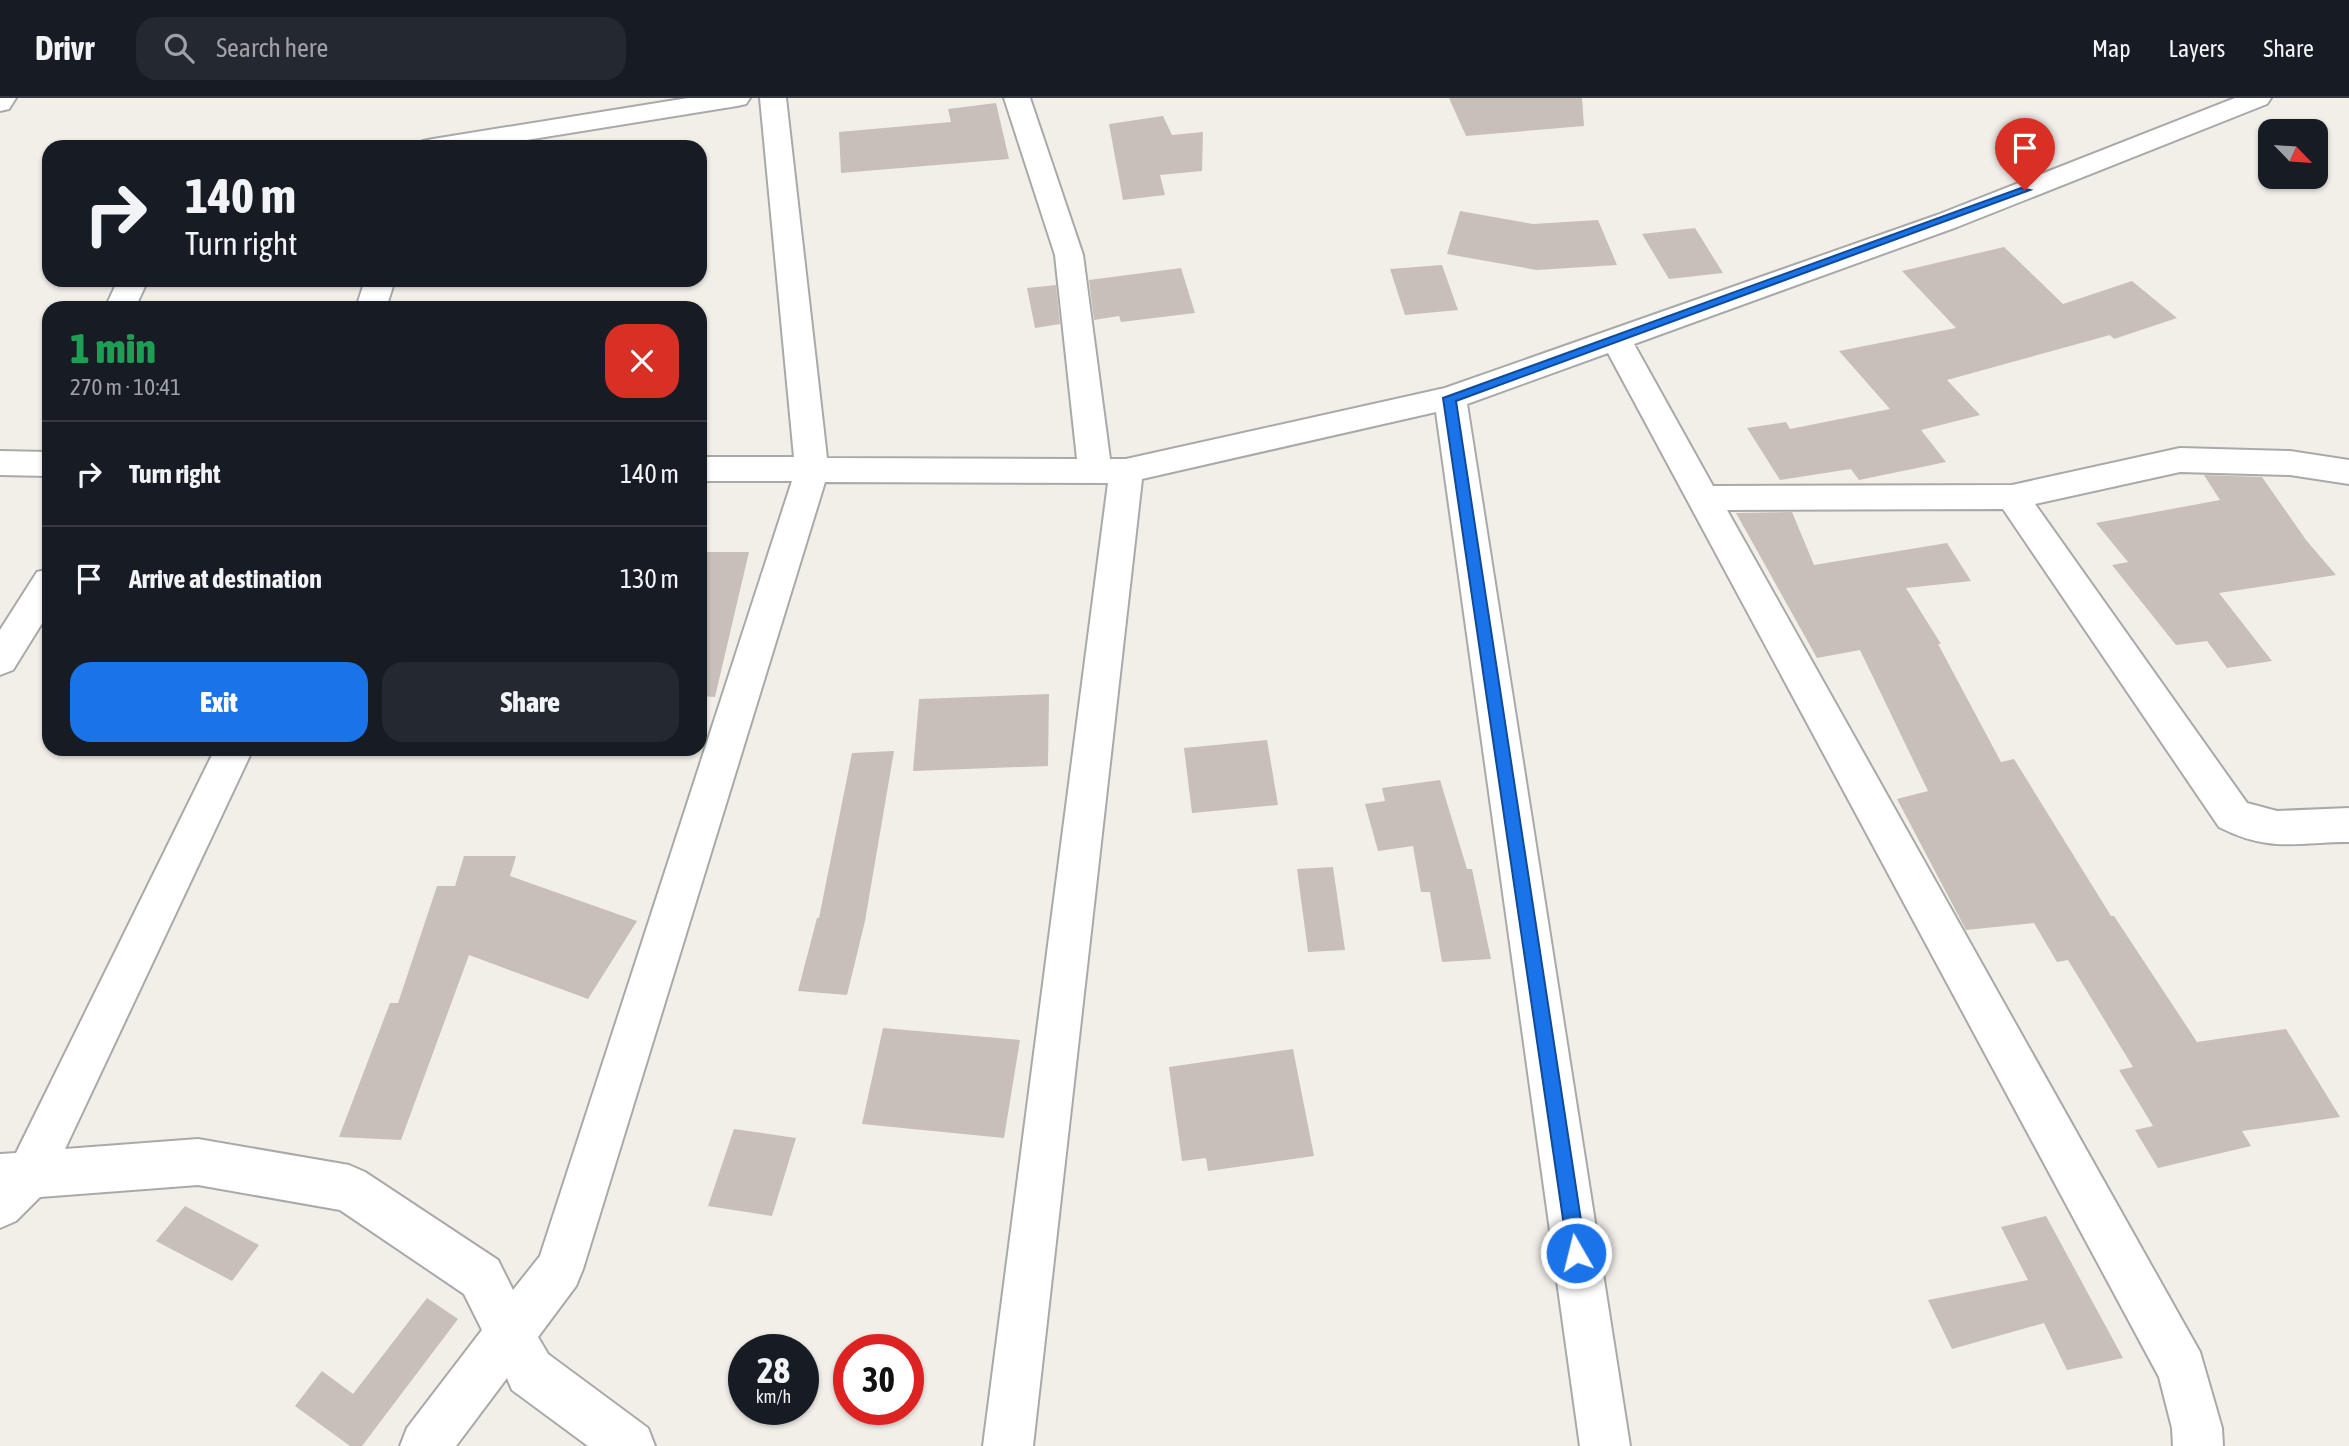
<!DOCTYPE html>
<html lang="en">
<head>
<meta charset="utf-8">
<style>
	:root { --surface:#171b24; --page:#242831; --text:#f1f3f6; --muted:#9ea1a6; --line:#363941; --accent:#1a73e8 }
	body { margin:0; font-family:"Asap Condensed",sans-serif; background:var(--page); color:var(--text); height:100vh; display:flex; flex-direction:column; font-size:26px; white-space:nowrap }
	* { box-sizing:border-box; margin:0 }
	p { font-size:23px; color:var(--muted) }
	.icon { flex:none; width:38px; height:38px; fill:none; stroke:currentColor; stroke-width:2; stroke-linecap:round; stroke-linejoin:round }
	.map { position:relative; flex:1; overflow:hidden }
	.sheet { position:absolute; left:42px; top:203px; width:665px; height:455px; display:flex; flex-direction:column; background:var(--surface); border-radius:21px; box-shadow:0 2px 5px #0004 }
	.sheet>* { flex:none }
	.top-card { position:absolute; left:42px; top:42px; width:665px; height:147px; border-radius:21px; box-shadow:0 2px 5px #0004; background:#171b24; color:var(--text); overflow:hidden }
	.needle { width:46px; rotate:115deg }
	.buttons { position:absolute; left:2258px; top:21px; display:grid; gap:14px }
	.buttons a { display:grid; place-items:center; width:70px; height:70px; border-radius:14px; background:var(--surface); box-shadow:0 2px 5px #0004; font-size:35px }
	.speed { position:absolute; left:728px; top:1236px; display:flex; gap:14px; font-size:35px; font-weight:700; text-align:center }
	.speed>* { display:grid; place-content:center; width:91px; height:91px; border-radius:50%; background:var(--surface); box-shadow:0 2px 5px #0004; line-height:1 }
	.speed small { font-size:18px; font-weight:400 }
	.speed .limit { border:10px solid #d22; background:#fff; color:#111 }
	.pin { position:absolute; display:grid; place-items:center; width:60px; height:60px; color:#fff; margin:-72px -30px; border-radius:50% 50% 50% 0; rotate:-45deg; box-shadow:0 0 7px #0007 }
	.pin .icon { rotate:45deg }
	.me { position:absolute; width:77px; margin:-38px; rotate:352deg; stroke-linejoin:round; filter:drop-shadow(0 0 5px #0008) }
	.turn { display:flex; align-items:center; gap:24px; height:147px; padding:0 28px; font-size:32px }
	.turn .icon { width:91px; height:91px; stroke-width:2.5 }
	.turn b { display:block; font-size:49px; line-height:60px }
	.round { display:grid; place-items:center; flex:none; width:74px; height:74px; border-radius:21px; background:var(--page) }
	.headline { display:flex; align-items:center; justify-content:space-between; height:119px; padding:0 28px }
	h1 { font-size:42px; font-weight:800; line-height:52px; color:#1e9e55 }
	.button { display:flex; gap:14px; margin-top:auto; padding:14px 28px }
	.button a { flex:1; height:80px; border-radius:21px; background:var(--accent); color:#fff; font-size:28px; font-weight:800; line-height:80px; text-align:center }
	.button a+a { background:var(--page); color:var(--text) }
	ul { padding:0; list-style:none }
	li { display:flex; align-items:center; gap:21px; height:105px; padding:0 28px; border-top:2px solid var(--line) }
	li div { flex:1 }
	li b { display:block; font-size:26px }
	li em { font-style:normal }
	header { display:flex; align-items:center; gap:42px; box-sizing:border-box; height:98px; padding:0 35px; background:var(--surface); border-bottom:2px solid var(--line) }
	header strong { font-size:33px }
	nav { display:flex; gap:38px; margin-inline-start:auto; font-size:24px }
	.search { width:490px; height:63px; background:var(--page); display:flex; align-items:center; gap:18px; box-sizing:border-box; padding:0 24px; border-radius:21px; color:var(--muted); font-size:26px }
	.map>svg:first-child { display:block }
</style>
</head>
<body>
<header>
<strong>Drivr</strong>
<div class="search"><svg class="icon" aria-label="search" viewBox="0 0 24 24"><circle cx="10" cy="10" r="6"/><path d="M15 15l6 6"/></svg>Search here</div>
<nav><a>Map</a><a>Layers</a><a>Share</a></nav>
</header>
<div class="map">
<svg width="2349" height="1348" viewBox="0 0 2349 1348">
	<rect width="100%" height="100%" fill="#f2efe9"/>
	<path fill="#c7bfb8" d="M 1449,0 L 1582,0 L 1584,28 L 1466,38 Z
		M 996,5 L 1009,61 L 841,75 L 839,34 L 951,24 L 948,11 Z
		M 1163,18 L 1172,37 L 1203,34 L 1202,73 L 1160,77 L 1165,97 L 1123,102 L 1109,26 Z
		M 1460,113 L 1533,126 L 1598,122 L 1617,167 L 1537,172 L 1447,156 Z
		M 1695,130 L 1723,175 L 1669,181 L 1642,136 Z
		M 2004,149 L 2063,206 L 2132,183 L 2177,220 L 2114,241 L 2110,237 L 1947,282 L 1980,317 L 1921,332 L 1946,364 L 1859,382 L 1851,371 L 1780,382 L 1747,330 L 1786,324 L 1790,331 L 1890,311 L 1839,253 L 1956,230 L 1902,173 Z
		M 1442,167 L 1458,212 L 1405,217 L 1390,171 Z
		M 1181,170 L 1195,215 L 1121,224 L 1119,218 L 1094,222 L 1089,182 Z
		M 1056,187 L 1060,226 L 1035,230 L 1027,190 Z
		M 2204,377 L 2262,379 L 2306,442 L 2336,477 L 2219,495 L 2272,563 L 2227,570 L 2207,543 L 2176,547 L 2112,467 L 2128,464 L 2096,425 L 2220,402 Z
		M 1792,414 L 1814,467 L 1947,445 L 1971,483 L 1906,490 L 1941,546 L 1938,546 L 2001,664 L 2014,661 L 2111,818 L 2114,818 L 2197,944 L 2286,931 L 2340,1019 L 2242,1033 L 2251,1048 L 2158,1070 L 2135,1032 L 2153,1028 L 2119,972 L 2133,969 L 2068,862 L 2057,864 L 2034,825 L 1966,832 L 1897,701 L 1928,693 L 1860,552 L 1817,560 L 1736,415 Z
		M 700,454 L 749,454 L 715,599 L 700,598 Z
		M 1049,596 L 1048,668 L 913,673 L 919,601 Z
		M 1267,642 L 1278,707 L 1192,715 L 1184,650 Z
		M 894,653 L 865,823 L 847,897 L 798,893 L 817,820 L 819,820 L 852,655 Z
		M 1440,682 L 1467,771 L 1472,771 L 1491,861 L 1442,864 L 1430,794 L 1421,794 L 1413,748 L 1378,753 L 1365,706 L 1385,703 L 1382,690 Z
		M 464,758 L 516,758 L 510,778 L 637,823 L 588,901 L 469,857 L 401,1042 L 339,1039 L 390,905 L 398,905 L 437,788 L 455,788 Z
		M 1333,769 L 1345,852 L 1308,854 L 1297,771 Z
		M 883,930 L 1020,942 L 1004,1040 L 862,1026 Z
		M 1293,951 L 1314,1058 L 1208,1073 L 1206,1060 L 1182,1063 L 1169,969 Z
		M 734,1031 L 796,1040 L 772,1118 L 708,1108 Z
		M 185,1108 L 259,1147 L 232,1183 L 156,1143 Z
		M 2046,1118 L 2123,1260 L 2067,1272 L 2044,1225 L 1952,1251 L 1928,1202 L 2028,1182 L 2001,1129 Z
		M 427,1200 L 458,1221 L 362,1348 L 350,1348 L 295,1308 L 322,1273 L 353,1296 Z"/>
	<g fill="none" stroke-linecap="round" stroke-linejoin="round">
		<defs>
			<path id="minor" d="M 0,0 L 16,0 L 9,11 L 0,13 Z
				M 688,0 L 750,0 L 746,6 L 737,8 L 483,49 L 420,49 L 423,43 L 433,41 Z
				M 760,0 L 786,0 L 827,360 L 1077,361 L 1055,157 L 1004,0 L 1030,0 L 1083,157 L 1110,361 L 1126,361 L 1445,290 L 1937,117 L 2235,0 L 2271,0 L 2267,6 L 1957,129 L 1634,246 L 1713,388 L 2012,387 L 2180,350 L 2290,353 L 2349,362 L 2349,386 L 2290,377 L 2180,374 L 2035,406 L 2247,705 L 2277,713 L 2349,710 L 2349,744 C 2296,744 2270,755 2219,729 L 2003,411 L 1727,412 L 2200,1254 L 2222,1330 L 2223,1348 L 2173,1348 L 2172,1330 L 2159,1279 L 1608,255 L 1467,306 L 1630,1348 L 1580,1348 L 1436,314 L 1142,381 L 1033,1348 L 983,1348 L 1108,385 L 825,384 L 583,1171 L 576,1188 L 538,1239 L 548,1256 L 648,1330 L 655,1348 L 588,1348 L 512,1292 L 507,1280 L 456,1348 L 400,1348 L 407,1330 L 482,1232 L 464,1196 L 340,1112 L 198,1087 L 40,1099 L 16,1123 L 0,1130 L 0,1056 L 16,1055 L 215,651 L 253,651 L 65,1051 L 198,1041 L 349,1067 L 365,1074 L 498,1162 L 513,1192 L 540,1158 L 792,383 L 700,383 L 700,359 L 794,359 Z
				M 118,182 L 148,182 L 135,210 L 105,210 Z
				M 365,182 L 395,182 L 386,210 L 356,210 Z
				M 0,353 L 49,354 L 49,378 L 0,377 Z
				M 49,471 L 49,514 L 13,572 L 0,577 L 0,532 L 37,474 Z"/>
		</defs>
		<use href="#minor" stroke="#a9a9a9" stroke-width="4"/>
		<use href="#minor" fill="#fff" fill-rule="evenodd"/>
	</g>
	<path fill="#1a73e8" stroke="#114b97" stroke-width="2" d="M 2021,90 L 2030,92 L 1456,303 L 1586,1155 L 1583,1162 L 1576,1165 L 1569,1162 L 1443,300 Z"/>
</svg>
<div class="buttons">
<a><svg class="needle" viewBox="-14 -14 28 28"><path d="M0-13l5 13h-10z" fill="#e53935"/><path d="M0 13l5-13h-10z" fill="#9ea1a6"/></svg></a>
</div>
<div class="speed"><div>28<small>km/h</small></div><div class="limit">30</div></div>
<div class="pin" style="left:2025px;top:92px;background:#d93025"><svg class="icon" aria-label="arrive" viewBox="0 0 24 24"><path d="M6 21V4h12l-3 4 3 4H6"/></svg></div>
<svg class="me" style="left:1576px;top:1155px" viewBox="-20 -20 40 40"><circle r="17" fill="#1a73e8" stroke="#fff" stroke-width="3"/><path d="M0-11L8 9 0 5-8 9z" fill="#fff"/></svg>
<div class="top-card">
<div class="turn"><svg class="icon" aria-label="right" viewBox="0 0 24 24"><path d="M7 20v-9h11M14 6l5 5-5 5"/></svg><div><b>140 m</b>Turn right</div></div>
</div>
<section class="sheet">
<div class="headline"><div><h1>1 min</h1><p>270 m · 10:41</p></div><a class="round" style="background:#d93025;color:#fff"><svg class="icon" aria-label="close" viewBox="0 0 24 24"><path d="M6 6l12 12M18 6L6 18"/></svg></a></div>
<ul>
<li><svg class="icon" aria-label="right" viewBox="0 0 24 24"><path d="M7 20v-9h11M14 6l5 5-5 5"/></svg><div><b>Turn right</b></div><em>140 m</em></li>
<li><svg class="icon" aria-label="arrive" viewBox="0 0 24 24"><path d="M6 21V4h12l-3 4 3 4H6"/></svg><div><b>Arrive at destination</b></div><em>130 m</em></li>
</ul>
<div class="button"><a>Exit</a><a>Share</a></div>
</section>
</div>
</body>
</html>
